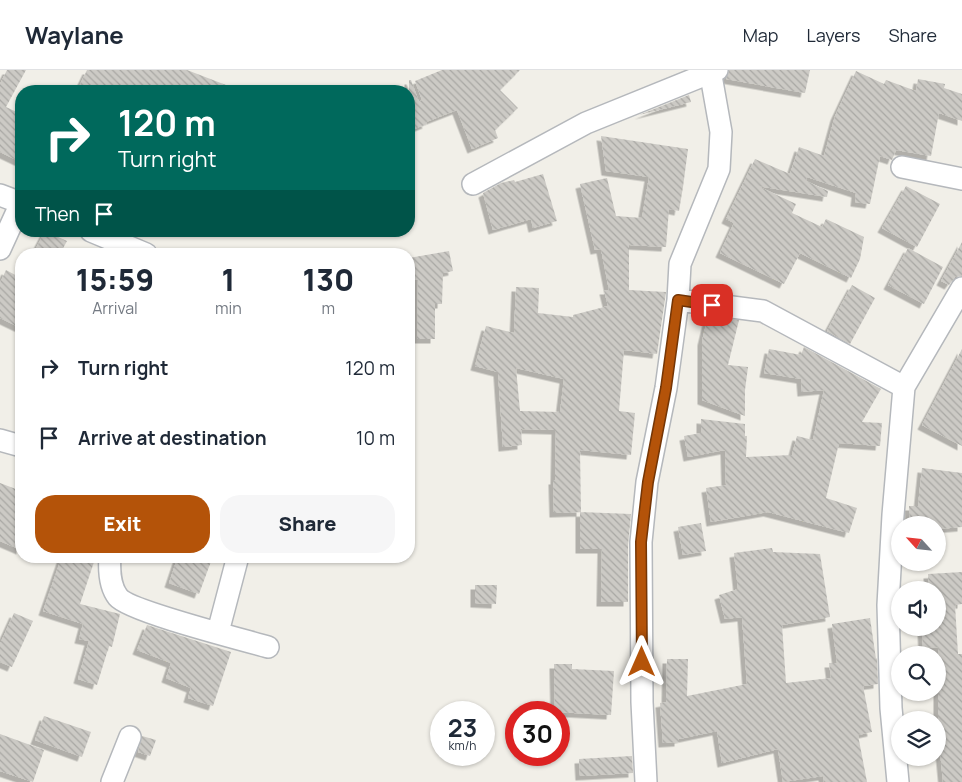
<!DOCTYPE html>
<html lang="en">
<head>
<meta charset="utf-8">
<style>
	:root { --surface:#fff; --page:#f6f6f7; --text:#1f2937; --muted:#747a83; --line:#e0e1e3; --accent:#b45309 }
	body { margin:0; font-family:Manrope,sans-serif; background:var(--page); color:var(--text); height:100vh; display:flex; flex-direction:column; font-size:19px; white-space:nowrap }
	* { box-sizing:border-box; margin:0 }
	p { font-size:16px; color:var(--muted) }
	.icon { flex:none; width:28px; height:28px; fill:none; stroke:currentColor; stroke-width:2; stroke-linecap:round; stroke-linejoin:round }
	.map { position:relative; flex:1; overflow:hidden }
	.panel { position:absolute; left:15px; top:178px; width:400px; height:315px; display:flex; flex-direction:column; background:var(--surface); border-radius:20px; box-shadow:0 1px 4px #0004 }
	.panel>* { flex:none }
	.top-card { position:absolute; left:15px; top:15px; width:400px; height:152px; border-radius:20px; box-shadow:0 1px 4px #0004; background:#00695c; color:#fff; overflow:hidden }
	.needle { width:32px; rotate:297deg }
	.buttons { position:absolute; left:891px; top:446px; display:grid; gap:10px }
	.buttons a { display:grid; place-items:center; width:55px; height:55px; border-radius:50%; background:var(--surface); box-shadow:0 1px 4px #0004; font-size:25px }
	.speed { position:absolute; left:430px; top:631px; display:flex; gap:10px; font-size:25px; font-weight:700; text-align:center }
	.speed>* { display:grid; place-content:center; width:65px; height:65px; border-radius:50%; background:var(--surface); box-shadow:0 1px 4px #0004; line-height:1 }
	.speed small { font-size:12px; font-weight:400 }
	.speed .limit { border:8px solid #d22; background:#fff; color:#111 }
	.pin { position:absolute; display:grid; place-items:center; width:42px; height:42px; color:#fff; margin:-21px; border-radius:10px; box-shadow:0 2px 8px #0006 }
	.me { position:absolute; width:55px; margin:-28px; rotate:0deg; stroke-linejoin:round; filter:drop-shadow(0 0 4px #0008) }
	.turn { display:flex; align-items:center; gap:18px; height:105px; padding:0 20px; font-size:22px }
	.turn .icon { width:65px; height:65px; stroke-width:2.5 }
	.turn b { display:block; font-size:35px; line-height:42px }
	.then { display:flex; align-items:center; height:48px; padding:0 20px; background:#0003; gap:10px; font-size:19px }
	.eta { display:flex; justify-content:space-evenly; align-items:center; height:85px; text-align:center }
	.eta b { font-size:30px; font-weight:800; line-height:35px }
	.primary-button { display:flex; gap:10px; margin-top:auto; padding:10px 20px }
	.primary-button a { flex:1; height:58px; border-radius:20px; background:var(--accent); color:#fff; font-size:20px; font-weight:800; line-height:58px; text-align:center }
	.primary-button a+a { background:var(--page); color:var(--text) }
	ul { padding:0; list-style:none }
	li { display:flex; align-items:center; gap:15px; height:70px; padding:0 20px }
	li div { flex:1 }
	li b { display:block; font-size:19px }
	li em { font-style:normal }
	header { display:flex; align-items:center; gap:30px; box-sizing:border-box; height:70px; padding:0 25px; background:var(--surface); border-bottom:1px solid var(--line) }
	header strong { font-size:24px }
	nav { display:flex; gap:28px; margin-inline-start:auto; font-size:18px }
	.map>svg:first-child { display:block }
</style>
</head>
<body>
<header>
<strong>Waylane</strong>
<nav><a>Map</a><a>Layers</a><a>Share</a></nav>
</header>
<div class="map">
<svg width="962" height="712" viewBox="0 0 962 712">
	<defs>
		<pattern id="building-back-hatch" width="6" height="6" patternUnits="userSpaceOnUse" patternTransform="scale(1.25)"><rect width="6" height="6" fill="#cccac5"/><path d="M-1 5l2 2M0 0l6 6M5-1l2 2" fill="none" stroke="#a9a8a4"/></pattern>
		<filter id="shadow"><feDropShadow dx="-4.5" dy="4.5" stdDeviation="0" flood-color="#0004"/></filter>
	</defs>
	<rect width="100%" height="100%" fill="#f1efe8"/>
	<path fill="url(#building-back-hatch)" fill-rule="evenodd" filter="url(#shadow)" d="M 7,0 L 26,0 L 6,37 L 21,44 L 21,92 L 0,82 L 0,14 Z
		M 87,0 L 187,0 L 239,20 L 239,21 L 77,21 Z
		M 442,0 L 520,0 L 500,20 L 518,38 L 495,60 L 498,68 L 472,79 L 457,40 L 426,52 L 427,54 L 409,61 L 409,10 L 411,10 L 419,32 L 422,30 L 415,11 Z
		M 729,0 L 810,0 L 805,23 L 726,9 Z
		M 856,1 L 884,14 L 886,10 L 916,21 L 918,9 L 945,14 L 944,18 L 962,24 L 962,51 L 939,43 L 931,86 L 896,80 L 892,90 L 880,86 L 870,134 L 855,132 L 856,123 L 807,107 L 806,111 L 828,121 L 827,127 L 758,116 L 796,134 L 792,143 L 822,157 L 826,149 L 864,167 L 860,189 L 851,208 L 800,183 L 784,214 L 720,183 L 734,153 L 726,149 L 755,89 L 790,104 L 799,77 L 824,86 L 835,46 Z
		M 689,25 L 691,32 L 639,45 Z
		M 601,66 L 688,79 L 683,117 L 679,141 L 669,139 L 666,177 L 629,175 L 629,220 L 666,222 L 657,284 L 624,280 L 619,341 L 635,343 L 631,385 L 580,380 L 581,442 L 554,443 L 553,410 L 555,410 L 556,360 L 521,359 L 522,375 L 503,377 L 498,302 L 475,296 L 486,256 L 514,263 L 516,217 L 539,218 L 538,243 L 573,247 L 573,245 L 608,236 L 604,220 L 609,220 L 601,179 L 595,180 L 580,114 L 607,108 L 616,146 L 642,148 L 649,107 L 606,101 ZM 516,298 L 564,309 L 560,342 L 520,341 Z
		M 543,104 L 557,151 L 533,158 L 531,149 L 493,160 L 483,123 L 501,113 L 514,110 L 515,112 Z
		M 906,116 L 940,134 L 917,177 L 882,158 Z
		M 45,161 L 67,171 L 60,184 L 33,184 Z
		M 962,172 L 962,206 L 955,207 L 949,215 L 941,211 Z
		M 908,178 L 943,197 L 924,234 L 888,215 Z
		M 449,181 L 453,201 L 443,203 L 442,234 L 435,234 L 435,269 L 417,269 L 418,210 L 409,210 L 409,188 Z
		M 6,200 L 21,208 L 21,258 L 0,248 L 0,213 Z
		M 852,215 L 875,228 L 850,274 L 827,261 Z
		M 708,246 L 739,250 L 728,295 L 748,297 L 745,320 L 745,346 L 702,330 L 702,271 Z
		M 804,277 L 881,319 L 862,352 L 882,353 L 880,376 L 839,373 L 826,428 L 857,438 L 849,463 L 768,442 L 711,452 L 706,418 L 726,415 L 725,380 L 688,387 L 684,366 L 701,363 L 701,349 L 745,354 L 745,366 L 747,366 L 746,387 L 792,385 L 797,366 L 813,370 L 824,320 L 802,322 L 801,309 L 764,303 L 769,279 L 801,285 Z
		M 962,279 L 962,376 L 922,355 Z
		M 922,398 L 962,403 L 962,457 L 938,459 L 938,455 L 910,455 L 909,436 L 918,436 Z
		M 0,413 L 21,421 L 21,480 L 0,471 Z
		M 580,442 L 631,444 L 628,475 L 628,532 L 601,532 L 602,479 L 580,479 Z
		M 701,453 L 706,481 L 683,485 L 678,457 Z
		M 772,478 L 773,482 L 820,484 L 830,547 L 782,555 L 786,613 L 831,608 L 829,593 L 837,593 L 832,554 L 870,548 L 876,589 L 877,588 L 878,614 L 863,616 L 872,662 L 858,665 L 867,712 L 824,712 L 823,706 L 783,712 L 778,679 L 722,693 L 717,661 L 679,669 L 679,672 L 663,673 L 660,633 L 666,632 L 667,589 L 688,589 L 687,626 L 747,614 L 742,547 L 725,549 L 719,525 L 738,519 L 734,483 Z
		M 62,486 L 96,486 L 80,534 L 120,544 L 112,577 L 109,576 L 97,615 L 78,609 L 89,571 L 79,569 L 83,554 L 43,541 Z
		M 178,486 L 213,486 L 199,524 L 169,513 Z
		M 962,502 L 962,534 L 955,535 L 958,584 L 962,584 L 962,712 L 943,712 L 938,660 L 938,577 L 923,578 L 922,558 L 938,558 L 938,520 L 929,520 L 928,504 Z
		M 475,515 L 497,515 L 496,534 L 475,533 Z
		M 14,543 L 33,551 L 12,597 L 0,592 L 0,574 Z
		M 147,555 L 231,582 L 213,636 L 188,628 L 191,618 L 166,608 L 171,593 L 137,580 Z
		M 554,594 L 572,594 L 572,599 L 614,601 L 611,645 L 555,642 Z
		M 44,646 L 91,662 L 82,687 L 35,670 Z
		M 0,664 L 44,680 L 33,712 L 0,701 Z
		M 142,666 L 156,670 L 150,686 L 138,682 Z
		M 632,686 L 633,703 L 580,706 L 579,689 Z"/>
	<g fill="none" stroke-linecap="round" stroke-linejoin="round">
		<defs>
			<path id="minor" d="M 902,97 L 962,109
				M 473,114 L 586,53 L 717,0
				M 0,125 L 21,133
				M 91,161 L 146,184
				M 0,179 L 21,133
				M 678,230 L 763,241 L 904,317
				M 0,370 L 21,376
				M 110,486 C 109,499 110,517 118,527 C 129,541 244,570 268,577
				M 218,562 L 238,486
				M 112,712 L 130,667
				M 646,712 L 642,632 L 641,472 L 647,412 L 666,318 L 678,230 L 680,194 L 719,99 L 721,62 L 710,0
				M 898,712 L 891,638 L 888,535 L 893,445 L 904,317 L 962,218"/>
		</defs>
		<use href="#minor" stroke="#b5b8bc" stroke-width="24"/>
		<use href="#minor" stroke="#fff" stroke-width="21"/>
	</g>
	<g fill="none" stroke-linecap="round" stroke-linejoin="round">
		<defs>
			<path id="route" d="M 642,592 L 641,472 L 648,412 L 666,318 L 678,230 L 712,235"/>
		</defs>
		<use href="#route" stroke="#753606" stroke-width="12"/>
		<use href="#route" stroke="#b45309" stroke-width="9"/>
	</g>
</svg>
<div class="buttons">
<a><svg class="needle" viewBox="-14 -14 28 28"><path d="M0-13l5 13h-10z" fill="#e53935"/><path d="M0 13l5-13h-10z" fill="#747a83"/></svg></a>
<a><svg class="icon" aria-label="sound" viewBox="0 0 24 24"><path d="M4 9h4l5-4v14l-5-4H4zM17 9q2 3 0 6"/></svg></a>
<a><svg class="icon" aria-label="search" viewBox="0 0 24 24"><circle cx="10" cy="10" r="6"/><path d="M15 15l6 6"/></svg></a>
<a><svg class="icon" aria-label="layers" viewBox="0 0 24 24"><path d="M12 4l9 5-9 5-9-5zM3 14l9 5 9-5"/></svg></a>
</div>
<div class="speed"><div>23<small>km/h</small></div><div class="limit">30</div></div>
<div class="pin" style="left:712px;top:235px;background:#d93025"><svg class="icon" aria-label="arrive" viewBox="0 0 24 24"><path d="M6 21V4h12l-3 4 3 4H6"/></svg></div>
<svg class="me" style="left:642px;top:592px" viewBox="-20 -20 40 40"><path d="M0-17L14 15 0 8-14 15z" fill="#b45309" stroke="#fff" stroke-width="4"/></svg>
<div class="top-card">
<div class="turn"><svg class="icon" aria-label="right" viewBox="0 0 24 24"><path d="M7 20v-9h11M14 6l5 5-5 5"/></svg><div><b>120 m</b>Turn right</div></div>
<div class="then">Then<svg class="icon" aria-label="arrive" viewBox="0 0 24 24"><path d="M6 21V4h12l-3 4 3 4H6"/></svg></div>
</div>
<section class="panel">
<div class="eta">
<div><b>15:59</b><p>Arrival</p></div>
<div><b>1</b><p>min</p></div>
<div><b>130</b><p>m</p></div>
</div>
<ul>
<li><svg class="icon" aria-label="right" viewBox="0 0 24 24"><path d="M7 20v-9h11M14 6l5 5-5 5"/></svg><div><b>Turn right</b></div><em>120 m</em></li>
<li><svg class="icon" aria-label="arrive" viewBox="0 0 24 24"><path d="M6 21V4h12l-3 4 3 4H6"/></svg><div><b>Arrive at destination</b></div><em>10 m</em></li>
</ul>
<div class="primary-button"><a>Exit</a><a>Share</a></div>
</section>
</div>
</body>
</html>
